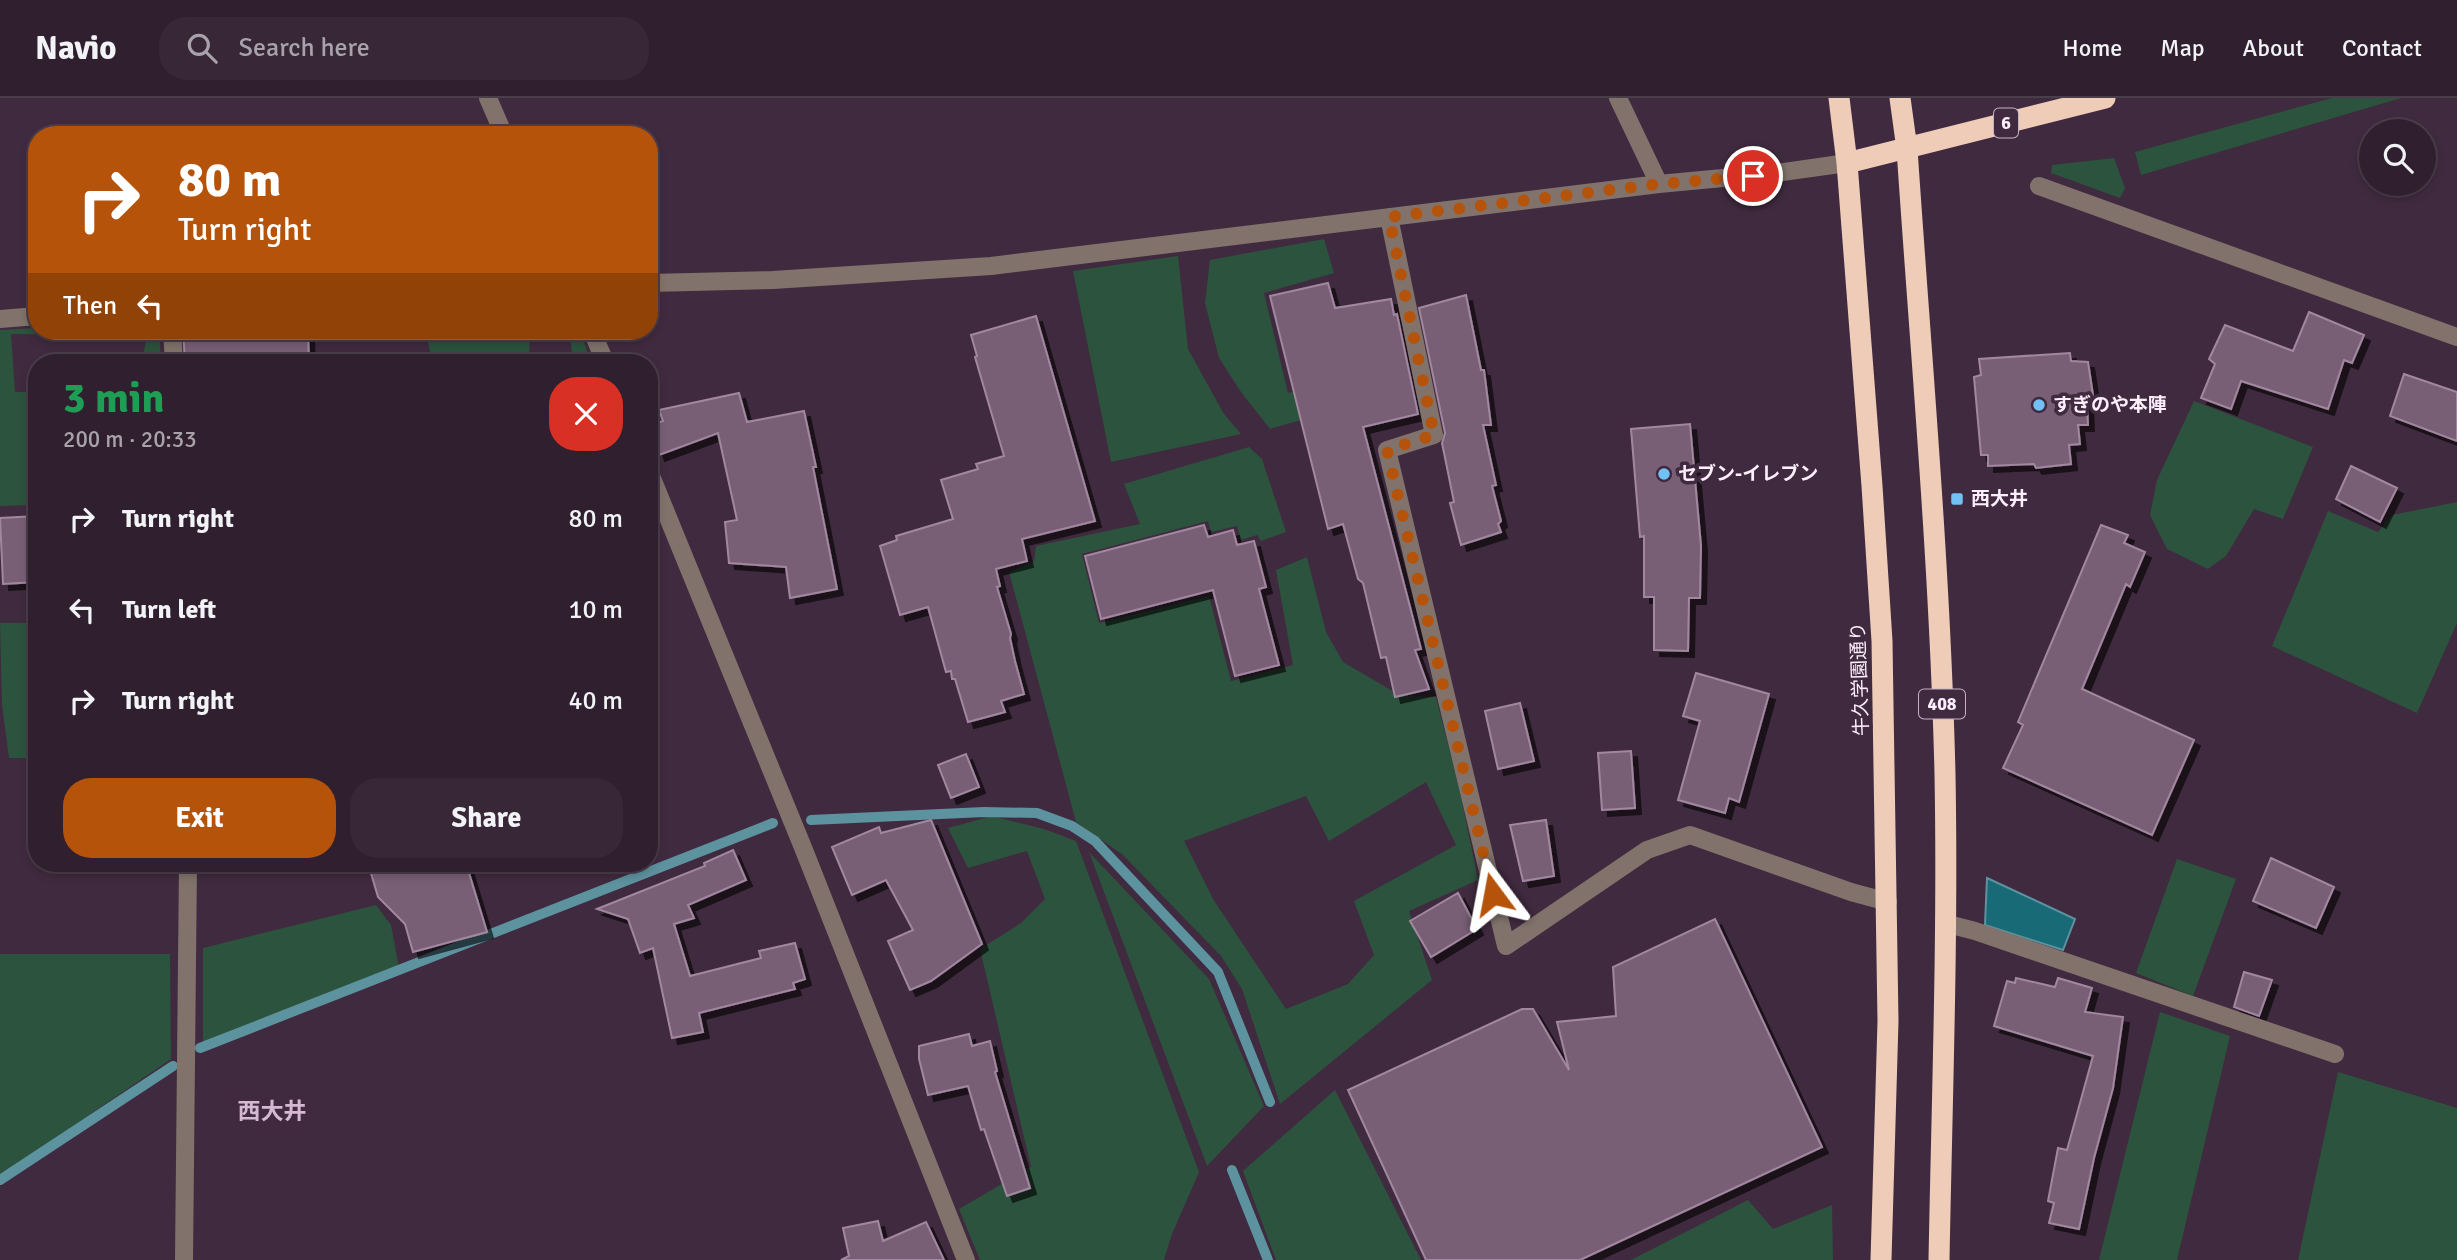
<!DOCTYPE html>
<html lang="en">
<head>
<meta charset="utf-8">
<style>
	:root { --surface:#30202f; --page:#382837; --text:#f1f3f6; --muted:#a8a3aa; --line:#4b3e4b; --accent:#b45309 }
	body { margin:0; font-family:Signika,"Noto Sans JP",sans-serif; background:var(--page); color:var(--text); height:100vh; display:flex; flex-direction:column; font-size:26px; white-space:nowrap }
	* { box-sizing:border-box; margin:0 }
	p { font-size:23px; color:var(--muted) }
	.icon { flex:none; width:38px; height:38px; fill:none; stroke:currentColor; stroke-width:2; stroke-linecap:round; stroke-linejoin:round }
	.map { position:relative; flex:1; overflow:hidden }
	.sheet { position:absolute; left:28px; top:256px; width:630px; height:518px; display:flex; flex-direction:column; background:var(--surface); border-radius:28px; box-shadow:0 4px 10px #0003,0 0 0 2px var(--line) }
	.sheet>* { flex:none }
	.guide { position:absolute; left:28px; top:28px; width:630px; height:214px; border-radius:28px; box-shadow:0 4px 10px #0003,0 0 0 2px var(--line); background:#b45309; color:#fff; overflow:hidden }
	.tools { position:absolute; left:2359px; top:21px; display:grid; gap:14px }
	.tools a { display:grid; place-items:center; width:77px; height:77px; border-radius:50%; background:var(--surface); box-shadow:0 4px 10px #0003,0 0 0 2px var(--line); font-size:35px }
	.pin { position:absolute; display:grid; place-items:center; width:60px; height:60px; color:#fff; margin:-30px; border:4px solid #fff; border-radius:50%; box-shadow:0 2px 7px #0007 }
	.me { position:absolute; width:77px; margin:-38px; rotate:347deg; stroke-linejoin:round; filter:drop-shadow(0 0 5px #0008) }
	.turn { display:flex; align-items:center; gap:24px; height:147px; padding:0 35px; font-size:32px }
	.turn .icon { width:91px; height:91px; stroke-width:2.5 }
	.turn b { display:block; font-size:49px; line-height:60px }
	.then { display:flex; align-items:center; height:66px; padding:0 35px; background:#0003; gap:14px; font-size:26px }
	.round { display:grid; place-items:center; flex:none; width:74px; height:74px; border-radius:28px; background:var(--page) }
	.summary { display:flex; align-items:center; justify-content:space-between; height:119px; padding:0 35px }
	h1 { font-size:42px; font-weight:800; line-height:52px; color:#1e9e55 }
	.cta { display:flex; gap:14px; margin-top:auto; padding:14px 35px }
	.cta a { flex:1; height:80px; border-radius:28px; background:var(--accent); color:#fff; font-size:28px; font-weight:800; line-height:80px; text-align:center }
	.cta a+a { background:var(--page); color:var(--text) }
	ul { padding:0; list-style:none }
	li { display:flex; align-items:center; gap:21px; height:91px; padding:0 35px }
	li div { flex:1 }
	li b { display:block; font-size:26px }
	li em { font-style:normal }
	header { display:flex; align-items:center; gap:42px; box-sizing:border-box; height:98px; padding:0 35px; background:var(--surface); border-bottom:2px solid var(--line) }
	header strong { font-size:33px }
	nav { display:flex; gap:38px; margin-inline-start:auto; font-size:24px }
	.search { width:490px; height:63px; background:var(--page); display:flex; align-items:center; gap:18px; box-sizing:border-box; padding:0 24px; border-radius:28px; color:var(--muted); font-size:26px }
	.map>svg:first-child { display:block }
</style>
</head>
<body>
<header>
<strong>Navio</strong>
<div class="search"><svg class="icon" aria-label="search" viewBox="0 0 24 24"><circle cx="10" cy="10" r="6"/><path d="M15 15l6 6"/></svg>Search here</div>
<nav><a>Home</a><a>Map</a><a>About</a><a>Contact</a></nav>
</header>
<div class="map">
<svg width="2457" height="1162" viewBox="0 0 2457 1162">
	<defs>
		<filter id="shadow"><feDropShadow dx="6" dy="6" stdDeviation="0" flood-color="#0009"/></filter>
	</defs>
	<rect width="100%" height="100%" fill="#402a3f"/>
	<path fill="#2c533d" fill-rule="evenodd" d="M 2332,0 L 2401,0 L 2141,77 L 2135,54 Z
		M 2114,60 L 2125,90 L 2120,100 L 2051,75 L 2052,67 Z
		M 1324,141 L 1334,175 L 1264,195 L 1288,295 L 1354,280 L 1360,305 L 1270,331 L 1241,294 L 1219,260 L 1205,205 L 1210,162 Z
		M 1178,158 L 1188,251 L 1224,316 L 1241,336 L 1111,364 L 1073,173 Z
		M 37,230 L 37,233 L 159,233 L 161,264 L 142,264 L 147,237 L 11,236 L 15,294 L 37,294 L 37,360 L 32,407 L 0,408 L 0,232 Z
		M 426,233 L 580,233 L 591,264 L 573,264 L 570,238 L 530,238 L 529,255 L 477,257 L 477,264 L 432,264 Z
		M 2194,303 L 2313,349 L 2283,421 L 2254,411 L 2226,458 L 2208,471 L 2167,451 L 2150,417 L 2157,382 Z
		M 1249,349 L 1262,361 L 1286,434 L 1261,443 L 1257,437 L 1241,442 L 1237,428 L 1211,434 L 1208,423 L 1082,456 L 1099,525 L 1209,498 L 1231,583 L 1293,567 L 1276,472 L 1307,459 L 1326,534 L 1343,564 L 1401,598 L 1436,599 L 1460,694 L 1478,782 L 1409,813 L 1432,882 L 1280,1006 L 1242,891 L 1221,858 L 1123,757 L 1076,724 L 1009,474 L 1034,463 L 1036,448 L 1140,426 L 1124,386 ZM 1426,684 L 1456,747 L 1354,803 L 1374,857 L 1348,886 L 1286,911 L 1213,801 L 1184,743 L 1306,698 L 1329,743 Z
		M 2457,404 L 2457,525 L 2417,615 L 2272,548 L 2328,413 L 2378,434 L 2392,417 Z
		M 0,525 L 37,525 L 37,660 L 9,660 L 2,607 Z
		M 992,718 L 1044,731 L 1076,743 L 1199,1074 L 1172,1136 L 1164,1162 L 980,1162 L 959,1111 L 1031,1069 L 980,851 L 1021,825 L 1045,801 L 1027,753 L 968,770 L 948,730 Z
		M 1089,754 L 1209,881 L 1264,1008 L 1207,1068 Z
		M 2177,761 L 2236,781 L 2193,898 L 2136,875 Z
		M 376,807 L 391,827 L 400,876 L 203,951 L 203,850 Z
		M 0,856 L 170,856 L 171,961 L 0,1078 Z
		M 2160,914 L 2230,938 L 2177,1162 L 2099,1162 Z
		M 2338,974 L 2457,1010 L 2457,1162 L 2298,1162 Z
		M 1335,992 L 1421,1162 L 1276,1162 L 1243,1073 Z
		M 1748,1102 L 1773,1131 L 1832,1107 L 1833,1162 L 1631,1162 Z"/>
	<path fill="#186a77" stroke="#5d929f" stroke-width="2" d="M 1987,780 L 2075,821 L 2063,852 L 1985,827 Z"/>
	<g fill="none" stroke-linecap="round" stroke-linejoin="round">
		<path stroke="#5d929f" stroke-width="10" d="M 811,722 L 984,714 L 1037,715 L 1072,728 L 1095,743 L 1218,874 L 1270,1004
			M 200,950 L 773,725
			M 1232,1072 L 1268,1162
			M 0,1082 L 173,968"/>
	</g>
	<path fill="#785f76" stroke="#a287a0" stroke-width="2" filter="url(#shadow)" d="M 1328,185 L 1335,210 L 1391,201 L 1394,217 L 1397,216 L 1418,316 L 1363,329 L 1421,551 L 1415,552 L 1429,591 L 1395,599 L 1386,559 L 1381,560 L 1363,485 L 1358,481 L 1343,426 L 1328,431 L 1270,198 Z
		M 1466,197 L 1481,272 L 1484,272 L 1491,327 L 1483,327 L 1496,387 L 1492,388 L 1501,423 L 1498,426 L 1501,434 L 1461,447 L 1450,405 L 1454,404 L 1442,345 L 1445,335 L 1419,210 Z
		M 2309,214 L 2364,237 L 2352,265 L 2344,262 L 2328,311 L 2241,283 L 2231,311 L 2201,300 L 2215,266 L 2209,261 L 2225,227 L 2293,253 Z
		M 1036,218 L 1095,423 L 1022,441 L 1027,463 L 996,471 L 1000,488 L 997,489 L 1011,536 L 1010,540 L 1015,563 L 1024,596 L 1001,603 L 1005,614 L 968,624 L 955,581 L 952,581 L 951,573 L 946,574 L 928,509 L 900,517 L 880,448 L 897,442 L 896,438 L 953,421 L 941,382 L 978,371 L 976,366 L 1004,358 L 975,259 L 977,258 L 971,237 Z
		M 183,233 L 308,233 L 309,264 L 185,264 Z
		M 2070,255 L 2071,263 L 2088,264 L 2094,304 L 2087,305 L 2088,327 L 2078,327 L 2080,346 L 2069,347 L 2071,366 L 2036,370 L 2034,366 L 1988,368 L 1988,357 L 1981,357 L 1974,279 L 1981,277 L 1979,261 Z
		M 2404,276 L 2457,294 L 2457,343 L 2390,318 Z
		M 739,295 L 747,324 L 804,313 L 816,369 L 813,369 L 837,491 L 790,500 L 786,469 L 729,465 L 725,424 L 737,422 L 718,335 L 659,357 L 649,328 L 663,323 L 659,312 Z
		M 1690,326 L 1701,448 L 1700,500 L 1689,500 L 1688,553 L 1654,552 L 1654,499 L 1644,499 L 1644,438 L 1640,439 L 1631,331 Z
		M 2351,368 L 2397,390 L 2380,424 L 2336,401 Z
		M 37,418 L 37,484 L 3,486 L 0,420 Z
		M 1204,427 L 1208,439 L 1233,432 L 1237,447 L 1254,443 L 1266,489 L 1259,491 L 1279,567 L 1235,578 L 1213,492 L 1101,521 L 1085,458 Z
		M 2101,427 L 2128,437 L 2124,445 L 2145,454 L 2130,489 L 2126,486 L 2082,591 L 2194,642 L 2152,737 L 2003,670 L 2023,627 L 2018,624 Z
		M 1696,575 L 1769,596 L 1739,704 L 1729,700 L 1725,715 L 1678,702 L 1700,623 L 1683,618 Z
		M 1520,605 L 1534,663 L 1498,671 L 1485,613 Z
		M 1631,653 L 1635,710 L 1602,712 L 1598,655 Z
		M 966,656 L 979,689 L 951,700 L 938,667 Z
		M 931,722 L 982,846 L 931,883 L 910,892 L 888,843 L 913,832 L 886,782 L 852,797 L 832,749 L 879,729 L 881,735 Z
		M 1546,722 L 1554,778 L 1523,783 L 1510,727 Z
		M 733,752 L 746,782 L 688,807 L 694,820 L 674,826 L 690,878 L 761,860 L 759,853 L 795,845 L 805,881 L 793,885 L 795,891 L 699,915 L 703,934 L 672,940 L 653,850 L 640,855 L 628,821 L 597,811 L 705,768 L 704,765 Z
		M 2271,760 L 2334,789 L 2316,830 L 2253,803 Z
		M 368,765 L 466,765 L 487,834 L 413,854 L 405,826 L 378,799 Z
		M 1458,795 L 1477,831 L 1431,859 L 1410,823 Z
		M 1715,821 L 1822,1049 L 1580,1162 L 1426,1162 L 1348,992 L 1522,911 L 1533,911 L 1569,972 L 1557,924 L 1616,918 L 1613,869 Z
		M 2244,874 L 2272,882 L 2259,918 L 2234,909 Z
		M 2016,880 L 2055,889 L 2058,880 L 2092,890 L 2085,914 L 2123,919 L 2113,990 L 2094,1060 L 2079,1131 L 2049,1125 L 2054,1105 L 2048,1103 L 2058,1050 L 2067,1052 L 2093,958 L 1994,928 L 2007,883 L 2015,885 Z
		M 969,936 L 972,948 L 990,943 L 997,973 L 995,974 L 1030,1090 L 1007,1098 L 984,1031 L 981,1032 L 968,988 L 928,997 L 919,961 L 919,948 Z
		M 878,1123 L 883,1143 L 926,1124 L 944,1162 L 841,1162 L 849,1158 L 843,1130 Z"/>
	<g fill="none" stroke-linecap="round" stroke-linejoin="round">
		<path stroke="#81736b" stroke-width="18" d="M 488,0 L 504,37
			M 1618,0 L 1659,86
			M 2039,88 L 2457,239
			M 1389,119 L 1434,337 L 1387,352 L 1506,848 L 1647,752 L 1690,737 L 1851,794 L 1888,804
			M 649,185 L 773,182 L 991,168 L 1659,86 L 1776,75 L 1847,65
			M 0,221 L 37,218
			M 172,233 L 174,264
			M 592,233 L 605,264
			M 649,373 L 804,752 L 966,1162
			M 1944,825 L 1975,833 L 2335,956
			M 184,1162 L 188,765"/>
		<path stroke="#eeccb7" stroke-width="21" d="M 1839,0 L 1847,65 L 1872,388 L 1882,543 L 1888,923 L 1881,1162
			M 1900,0 L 1907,51 C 1921,259 1940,467 1945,676 C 1948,838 1942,1000 1939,1162
			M 1847,65 L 2105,0"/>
	</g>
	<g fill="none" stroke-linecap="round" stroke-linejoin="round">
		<path stroke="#b45309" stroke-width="12" stroke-dasharray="0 21.6" d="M 1493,796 L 1387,352 L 1434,337 L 1389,119 L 1659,86 L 1753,78"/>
	</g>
	<g fill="#72c1f5" stroke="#402a3f" stroke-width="2.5">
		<circle cx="2039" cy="307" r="7"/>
		<circle cx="1664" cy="376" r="7"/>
		<rect x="1950" y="394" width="14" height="14" rx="3.5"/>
	</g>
	<g text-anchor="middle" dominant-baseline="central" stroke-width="7" stroke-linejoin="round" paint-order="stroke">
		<g fill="#402a3f" stroke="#c4b3c3" stroke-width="2">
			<rect x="1994" y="10.5" width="24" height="29" rx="5"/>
			<rect x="1919" y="591.5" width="46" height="29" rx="5"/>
		</g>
		<g font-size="18" font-weight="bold" fill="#fdeefc">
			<text x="2006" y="25">6</text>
			<text x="1942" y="606">408</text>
		</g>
		<g font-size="19" font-weight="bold" fill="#fdeefc" stroke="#402a3f" text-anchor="start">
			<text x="2053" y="307">すぎのや本陣</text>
			<text x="1678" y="376">セブン-イレブン</text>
			<text x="1971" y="401">西大井</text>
		</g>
		<g font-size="19" fill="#fdeefc" stroke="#402a3f">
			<text transform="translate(1860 581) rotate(-92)">牛久学園通り</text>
		</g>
		<g font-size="23" font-weight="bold" fill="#d5b8d2" stroke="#402a3f">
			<text x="272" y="1013">西大井</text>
		</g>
	</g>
</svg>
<div class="tools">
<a><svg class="icon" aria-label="search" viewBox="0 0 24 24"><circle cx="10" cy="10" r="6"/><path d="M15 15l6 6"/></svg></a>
</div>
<div class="pin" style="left:1753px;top:78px;background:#d93025"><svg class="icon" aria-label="arrive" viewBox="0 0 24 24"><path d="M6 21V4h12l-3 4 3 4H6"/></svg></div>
<svg class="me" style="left:1493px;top:796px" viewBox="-20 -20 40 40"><path d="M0-17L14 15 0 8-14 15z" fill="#b45309" stroke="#fff" stroke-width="4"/></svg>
<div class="guide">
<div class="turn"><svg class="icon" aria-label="right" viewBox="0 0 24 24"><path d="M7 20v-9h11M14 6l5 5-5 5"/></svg><div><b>80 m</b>Turn right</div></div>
<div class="then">Then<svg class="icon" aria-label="left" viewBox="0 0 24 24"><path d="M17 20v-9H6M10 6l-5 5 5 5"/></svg></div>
</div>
<section class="sheet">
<div class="summary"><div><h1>3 min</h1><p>200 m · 20:33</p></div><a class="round" style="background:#d93025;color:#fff"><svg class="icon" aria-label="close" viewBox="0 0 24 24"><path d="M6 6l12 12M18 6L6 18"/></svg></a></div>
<ul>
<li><svg class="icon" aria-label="right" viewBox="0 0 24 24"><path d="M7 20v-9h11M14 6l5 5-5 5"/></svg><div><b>Turn right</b></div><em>80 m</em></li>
<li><svg class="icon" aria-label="left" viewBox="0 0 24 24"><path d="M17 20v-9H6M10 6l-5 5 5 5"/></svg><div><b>Turn left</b></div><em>10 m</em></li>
<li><svg class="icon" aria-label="right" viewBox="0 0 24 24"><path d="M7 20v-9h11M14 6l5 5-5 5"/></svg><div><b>Turn right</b></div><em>40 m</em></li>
</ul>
<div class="cta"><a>Exit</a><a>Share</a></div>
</section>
</div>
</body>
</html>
